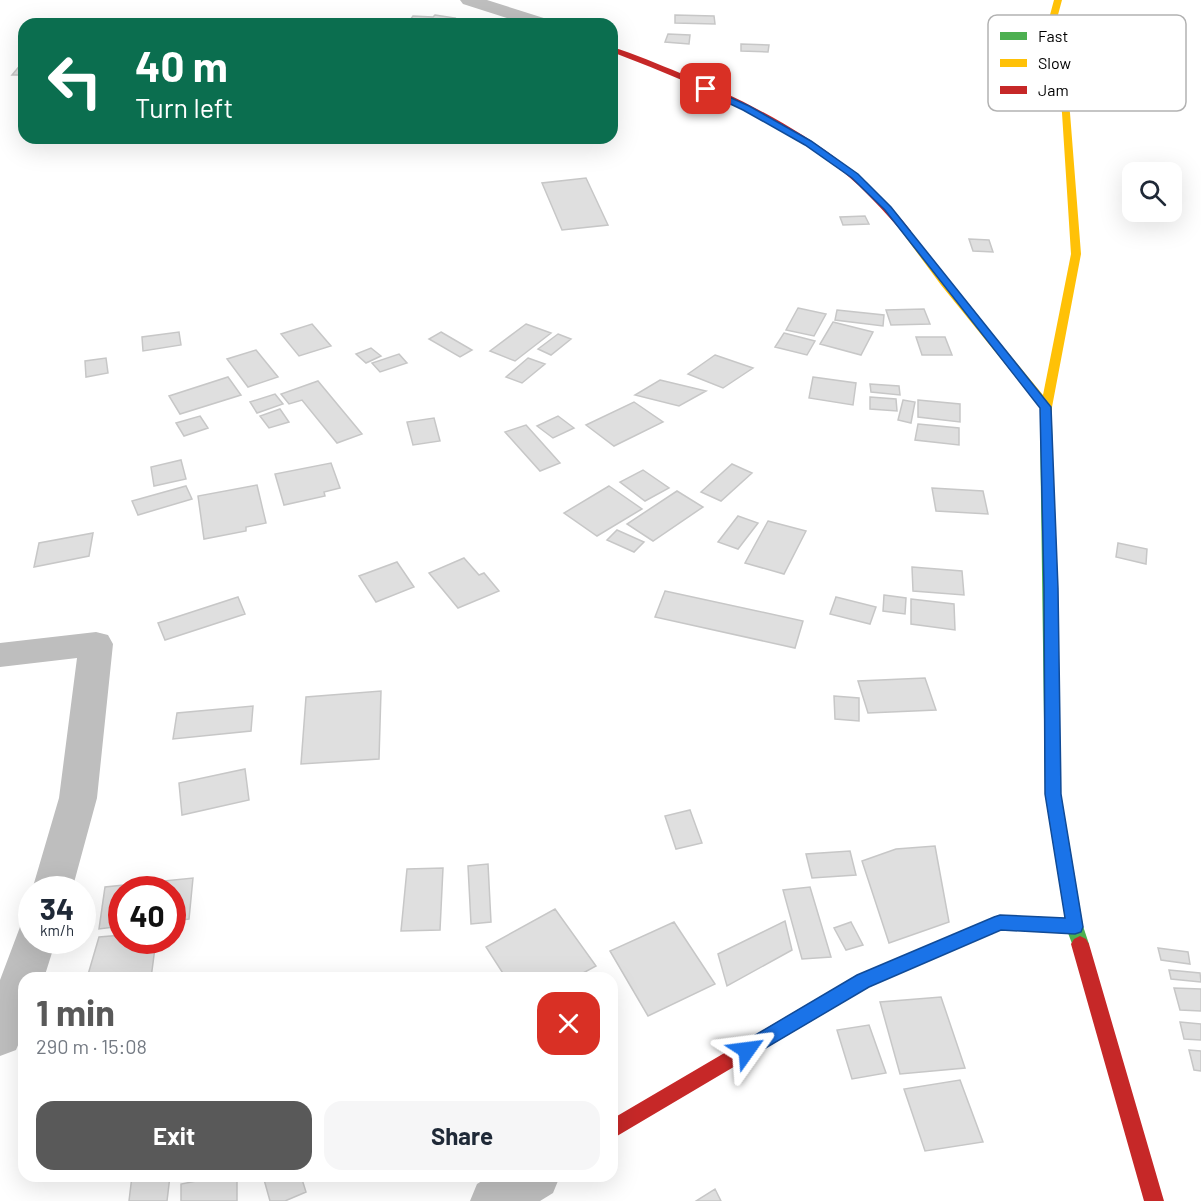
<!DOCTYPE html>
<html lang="en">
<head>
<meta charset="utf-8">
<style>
	:root { --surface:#fff; --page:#f6f6f7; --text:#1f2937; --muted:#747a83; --accent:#595959 }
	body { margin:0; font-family:Barlow,sans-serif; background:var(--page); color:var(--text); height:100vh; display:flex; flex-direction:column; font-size:22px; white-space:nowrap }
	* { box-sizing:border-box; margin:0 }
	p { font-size:20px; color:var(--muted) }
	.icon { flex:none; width:33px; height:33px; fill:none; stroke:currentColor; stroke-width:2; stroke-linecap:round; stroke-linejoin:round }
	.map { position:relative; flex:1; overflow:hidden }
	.drawer { position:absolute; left:18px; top:972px; width:600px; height:210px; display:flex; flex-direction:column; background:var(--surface); border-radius:18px; box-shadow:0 6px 24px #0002 }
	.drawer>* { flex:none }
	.top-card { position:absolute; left:18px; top:18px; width:600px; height:126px; border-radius:18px; box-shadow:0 6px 24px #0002; background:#0b6e4f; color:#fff; overflow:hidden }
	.buttons { position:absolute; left:1122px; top:162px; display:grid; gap:12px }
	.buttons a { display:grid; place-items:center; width:60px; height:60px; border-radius:12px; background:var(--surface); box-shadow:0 6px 24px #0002; font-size:30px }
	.speed { position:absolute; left:18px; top:876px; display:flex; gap:12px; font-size:30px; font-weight:700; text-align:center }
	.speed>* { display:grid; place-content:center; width:78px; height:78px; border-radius:50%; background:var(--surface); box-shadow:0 6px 24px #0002; line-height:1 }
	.speed small { font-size:15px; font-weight:400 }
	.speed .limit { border:9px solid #d22; background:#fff; color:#111 }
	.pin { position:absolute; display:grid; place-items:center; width:51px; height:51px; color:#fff; margin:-26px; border-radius:12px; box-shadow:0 3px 9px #0006 }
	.me { position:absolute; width:66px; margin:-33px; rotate:59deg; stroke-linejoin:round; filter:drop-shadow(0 0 4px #0008) }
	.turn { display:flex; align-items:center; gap:21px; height:126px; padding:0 18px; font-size:27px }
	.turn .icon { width:78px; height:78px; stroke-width:2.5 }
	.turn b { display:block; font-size:42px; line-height:51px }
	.round { display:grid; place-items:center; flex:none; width:63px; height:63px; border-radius:18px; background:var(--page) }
	.summary { display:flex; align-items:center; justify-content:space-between; height:102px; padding:0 18px }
	h1 { font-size:36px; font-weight:700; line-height:45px; color:var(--accent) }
	.primary-button { display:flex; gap:12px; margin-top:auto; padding:12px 18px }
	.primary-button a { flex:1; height:69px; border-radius:18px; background:var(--accent); color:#fff; font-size:24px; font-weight:700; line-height:69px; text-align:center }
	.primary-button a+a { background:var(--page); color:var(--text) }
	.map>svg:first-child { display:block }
</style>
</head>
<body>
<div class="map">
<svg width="1201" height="1201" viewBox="0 0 1201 1201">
	<rect width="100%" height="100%" fill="#fff"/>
	<path fill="#dfdfdf" stroke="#c7c7c7" stroke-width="1.5" d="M 435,15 L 455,18 L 451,24 L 407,24 L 413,16 L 433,17 Z
		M 675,15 L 714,16 L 715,24 L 675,23 Z
		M 668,34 L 690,35 L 689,44 L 665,42 Z
		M 741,44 L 769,45 L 768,52 L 741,51 Z
		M 22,63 L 24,63 L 24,75 L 12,75 Z
		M 586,178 L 608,225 L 562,230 L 542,183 Z
		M 865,216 L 869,224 L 843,225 L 840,217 Z
		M 969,239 L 989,240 L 993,252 L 973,251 Z
		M 798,308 L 826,314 L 814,336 L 786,330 Z
		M 924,309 L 930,324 L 891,325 L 886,310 Z
		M 837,310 L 884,315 L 883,326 L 835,320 Z
		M 833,322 L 873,332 L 861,355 L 820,344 Z
		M 312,324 L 331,346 L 299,356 L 281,334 Z
		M 526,324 L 551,333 L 515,361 L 490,351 Z
		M 179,332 L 181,345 L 143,351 L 142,337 Z
		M 441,332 L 472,350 L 460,357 L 429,339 Z
		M 784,333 L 815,341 L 807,355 L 775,347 Z
		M 558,334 L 571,339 L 551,355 L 538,349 Z
		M 916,337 L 945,337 L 952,355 L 922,355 Z
		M 371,348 L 381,356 L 366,363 L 356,354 Z
		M 256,350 L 278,377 L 248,387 L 227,359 Z
		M 399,354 L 407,363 L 380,372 L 372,363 Z
		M 715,355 L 753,368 L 723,388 L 688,374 Z
		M 106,358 L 108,373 L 86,377 L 85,361 Z
		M 528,358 L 545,364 L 522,383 L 506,377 Z
		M 228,377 L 241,395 L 180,414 L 169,396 Z
		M 813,377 L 856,383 L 853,405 L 809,398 Z
		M 660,380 L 706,391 L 679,406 L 635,395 Z
		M 318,381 L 362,434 L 337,443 L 302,400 L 289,404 L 281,394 Z
		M 870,384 L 899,386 L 900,395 L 871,392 Z
		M 275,394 L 283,404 L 257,413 L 250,402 Z
		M 870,397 L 896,399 L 897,411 L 870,409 Z
		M 903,400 L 915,402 L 911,423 L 898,420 Z
		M 918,400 L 960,404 L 960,422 L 918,417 Z
		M 634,402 L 663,422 L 614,446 L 586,425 Z
		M 280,409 L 289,422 L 269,428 L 260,416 Z
		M 200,416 L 208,428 L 184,436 L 176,423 Z
		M 558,416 L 574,428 L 553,438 L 537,426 Z
		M 434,418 L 440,441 L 413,445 L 407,422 Z
		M 918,424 L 959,428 L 959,445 L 915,440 Z
		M 526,425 L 560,463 L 540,471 L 505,432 Z
		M 181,460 L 186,479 L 154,486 L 151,467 Z
		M 331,463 L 340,488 L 324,492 L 325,496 L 284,505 L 275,474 Z
		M 732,464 L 752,473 L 721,501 L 701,492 Z
		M 643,470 L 669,488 L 645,501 L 620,482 Z
		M 257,485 L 266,523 L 246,527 L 246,531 L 204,539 L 198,496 Z
		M 186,486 L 192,499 L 138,515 L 132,501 Z
		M 609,486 L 642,509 L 597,536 L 564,513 Z
		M 932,488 L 983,491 L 988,514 L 936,511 Z
		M 677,491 L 703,507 L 653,541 L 627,524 Z
		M 738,516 L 758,523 L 738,549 L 718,542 Z
		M 768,521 L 806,531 L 784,574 L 745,563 Z
		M 617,530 L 644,542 L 634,552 L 607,540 Z
		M 93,533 L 89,556 L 34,567 L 39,543 Z
		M 1118,543 L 1147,549 L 1146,564 L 1116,557 Z
		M 464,558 L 479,575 L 484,573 L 499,591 L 458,608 L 429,573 Z
		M 397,562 L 414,587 L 376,602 L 359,576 Z
		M 912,567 L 962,571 L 964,595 L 913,591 Z
		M 665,591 L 803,621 L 795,648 L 655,617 Z
		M 884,595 L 906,598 L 905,614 L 883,611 Z
		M 238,597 L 245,614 L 165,640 L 158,623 Z
		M 836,597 L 876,607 L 870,624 L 830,614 Z
		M 911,599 L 954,604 L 955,630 L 911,624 Z
		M 925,678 L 936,710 L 868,713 L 858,681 Z
		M 381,691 L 379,759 L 301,764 L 306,697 Z
		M 834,696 L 859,698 L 859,721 L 835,719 Z
		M 253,706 L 251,731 L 173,739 L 177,713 Z
		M 245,769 L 249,800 L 182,815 L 179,783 Z
		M 690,810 L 702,843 L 676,849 L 665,816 Z
		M 935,846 L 949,922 L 889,943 L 862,861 L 896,849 Z
		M 850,851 L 856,875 L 812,878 L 806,854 Z
		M 488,864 L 491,922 L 471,924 L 468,866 Z
		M 443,868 L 440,930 L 401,931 L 407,869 Z
		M 193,878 L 189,919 L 172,921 L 172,890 L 122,890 L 122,926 L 99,929 L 105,887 Z
		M 810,887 L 831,957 L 802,959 L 783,890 Z
		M 555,909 L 596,966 L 574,978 L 506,978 L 486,947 Z
		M 785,921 L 792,950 L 727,986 L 718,954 Z
		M 674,922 L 715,984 L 648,1016 L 610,951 Z
		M 851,922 L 863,945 L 846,950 L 834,928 Z
		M 122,935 L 122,940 L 156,940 L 151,978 L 87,978 L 99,937 Z
		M 1158,948 L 1188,952 L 1190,964 L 1161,960 Z
		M 1169,970 L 1200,973 L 1201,982 L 1171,979 Z
		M 1174,988 L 1201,989 L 1201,1011 L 1180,1010 Z
		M 941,997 L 965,1068 L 900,1074 L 880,1002 Z
		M 1180,1022 L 1201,1024 L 1201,1040 L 1184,1039 Z
		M 869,1025 L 886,1073 L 852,1079 L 837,1030 Z
		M 1189,1050 L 1201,1051 L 1201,1071 L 1194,1070 Z
		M 960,1080 L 983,1142 L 925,1151 L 904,1089 Z
		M 132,1176 L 170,1176 L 167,1201 L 129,1201 Z
		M 222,1176 L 237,1176 L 237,1201 L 181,1201 L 181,1184 Z
		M 263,1176 L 301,1176 L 306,1192 L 285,1201 L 270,1201 Z
		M 715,1189 L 721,1201 L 696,1201 Z"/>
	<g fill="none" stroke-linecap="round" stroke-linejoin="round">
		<path fill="#bebebe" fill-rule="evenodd" d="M 460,0 L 487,0 L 550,20 L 553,24 L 526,24 L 463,4 Z
			M 96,632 L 108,635 L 113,644 L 97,798 L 72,890 L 32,890 L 59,798 L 77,658 L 0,667 L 0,643 Z
			M 32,923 L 32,940 L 56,940 L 44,978 L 24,978 L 24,1031 L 16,1050 L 0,1056 L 0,980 L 20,927 Z
			M 490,1176 L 560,1176 L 553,1193 L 540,1201 L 470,1201 L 477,1184 Z"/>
		<path fill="#4caf50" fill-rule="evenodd" d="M 1046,422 L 1052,425 L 1061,794 L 1083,926 L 1089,944 L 1086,949 L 1080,952 L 1074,949 L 1068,933 L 1001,929 L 976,939 L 970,937 L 967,932 L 970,927 L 1000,915 L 1065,918 L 1045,794 L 1040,425 Z"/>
		<path fill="#ffc107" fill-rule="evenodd" d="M 1054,0 L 1062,0 L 1055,26 L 1070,113 L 1081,254 L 1052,407 L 1052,425 L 1046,428 L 1040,425 L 1040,407 L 941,285 L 901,231 L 909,229 L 949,281 L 1043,395 L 1071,254 L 1062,113 L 1047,26 Z"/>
		<path fill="#c62828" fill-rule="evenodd" d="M 612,47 C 635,54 658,64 680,73 C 766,109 853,156 911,231 L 903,233 C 884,211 865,190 842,171 C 775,116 692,83 612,52 Z
			M 976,925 L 982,927 L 985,932 L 982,937 L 869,987 L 612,1139 L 612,1119 L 857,975 Z
			M 1080,936 L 1086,939 L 1089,944 L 1164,1201 L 1144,1201 L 1071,944 L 1074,939 Z"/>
	</g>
	<path fill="#1a73e8" stroke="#114b97" stroke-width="1.5" d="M 703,88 L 709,88 L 749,106 L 811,141 L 858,174 L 891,207 L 1051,407 L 1058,588 L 1061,794 L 1083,927 L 1081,932 L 1075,934 L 1001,930 L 869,987 L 747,1059 L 740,1056 L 738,1050 L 740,1044 L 857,975 L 994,917 L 1000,915 L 1065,918 L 1045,794 L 1044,588 L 1040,408 L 885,210 L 852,178 L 805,145 L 743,110 L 703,91 Z"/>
	<rect x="988" y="15" width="198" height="96" rx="9" fill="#fff" stroke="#b2b2b2" stroke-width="1.5"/>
	<rect x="1000" y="32" width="27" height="8" fill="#4caf50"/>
	<rect x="1000" y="59" width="27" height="8" fill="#ffc107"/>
	<rect x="1000" y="86" width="27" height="8" fill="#c62828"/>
	<g font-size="16" fill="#000">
		<text x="1038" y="42">Fast</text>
		<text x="1038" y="69">Slow</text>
		<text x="1038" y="96">Jam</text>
	</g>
</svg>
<div class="buttons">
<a><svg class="icon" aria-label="search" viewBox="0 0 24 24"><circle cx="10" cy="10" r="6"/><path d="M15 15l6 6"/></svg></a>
</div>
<div class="speed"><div>34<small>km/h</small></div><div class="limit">40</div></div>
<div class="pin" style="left:706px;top:89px;background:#d93025"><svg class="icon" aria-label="arrive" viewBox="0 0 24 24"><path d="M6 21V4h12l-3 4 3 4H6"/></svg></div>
<svg class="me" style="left:747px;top:1050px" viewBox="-20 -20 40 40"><path d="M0-17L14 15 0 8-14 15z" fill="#1a73e8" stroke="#fff" stroke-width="4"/></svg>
<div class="top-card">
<div class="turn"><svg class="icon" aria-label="left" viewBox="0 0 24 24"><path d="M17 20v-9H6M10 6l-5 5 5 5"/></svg><div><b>40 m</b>Turn left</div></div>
</div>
<section class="drawer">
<div class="summary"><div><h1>1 min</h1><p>290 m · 15:08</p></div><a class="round" style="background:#d93025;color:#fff"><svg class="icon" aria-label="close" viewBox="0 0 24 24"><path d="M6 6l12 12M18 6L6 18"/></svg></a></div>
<div class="primary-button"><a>Exit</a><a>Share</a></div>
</section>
</div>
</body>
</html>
